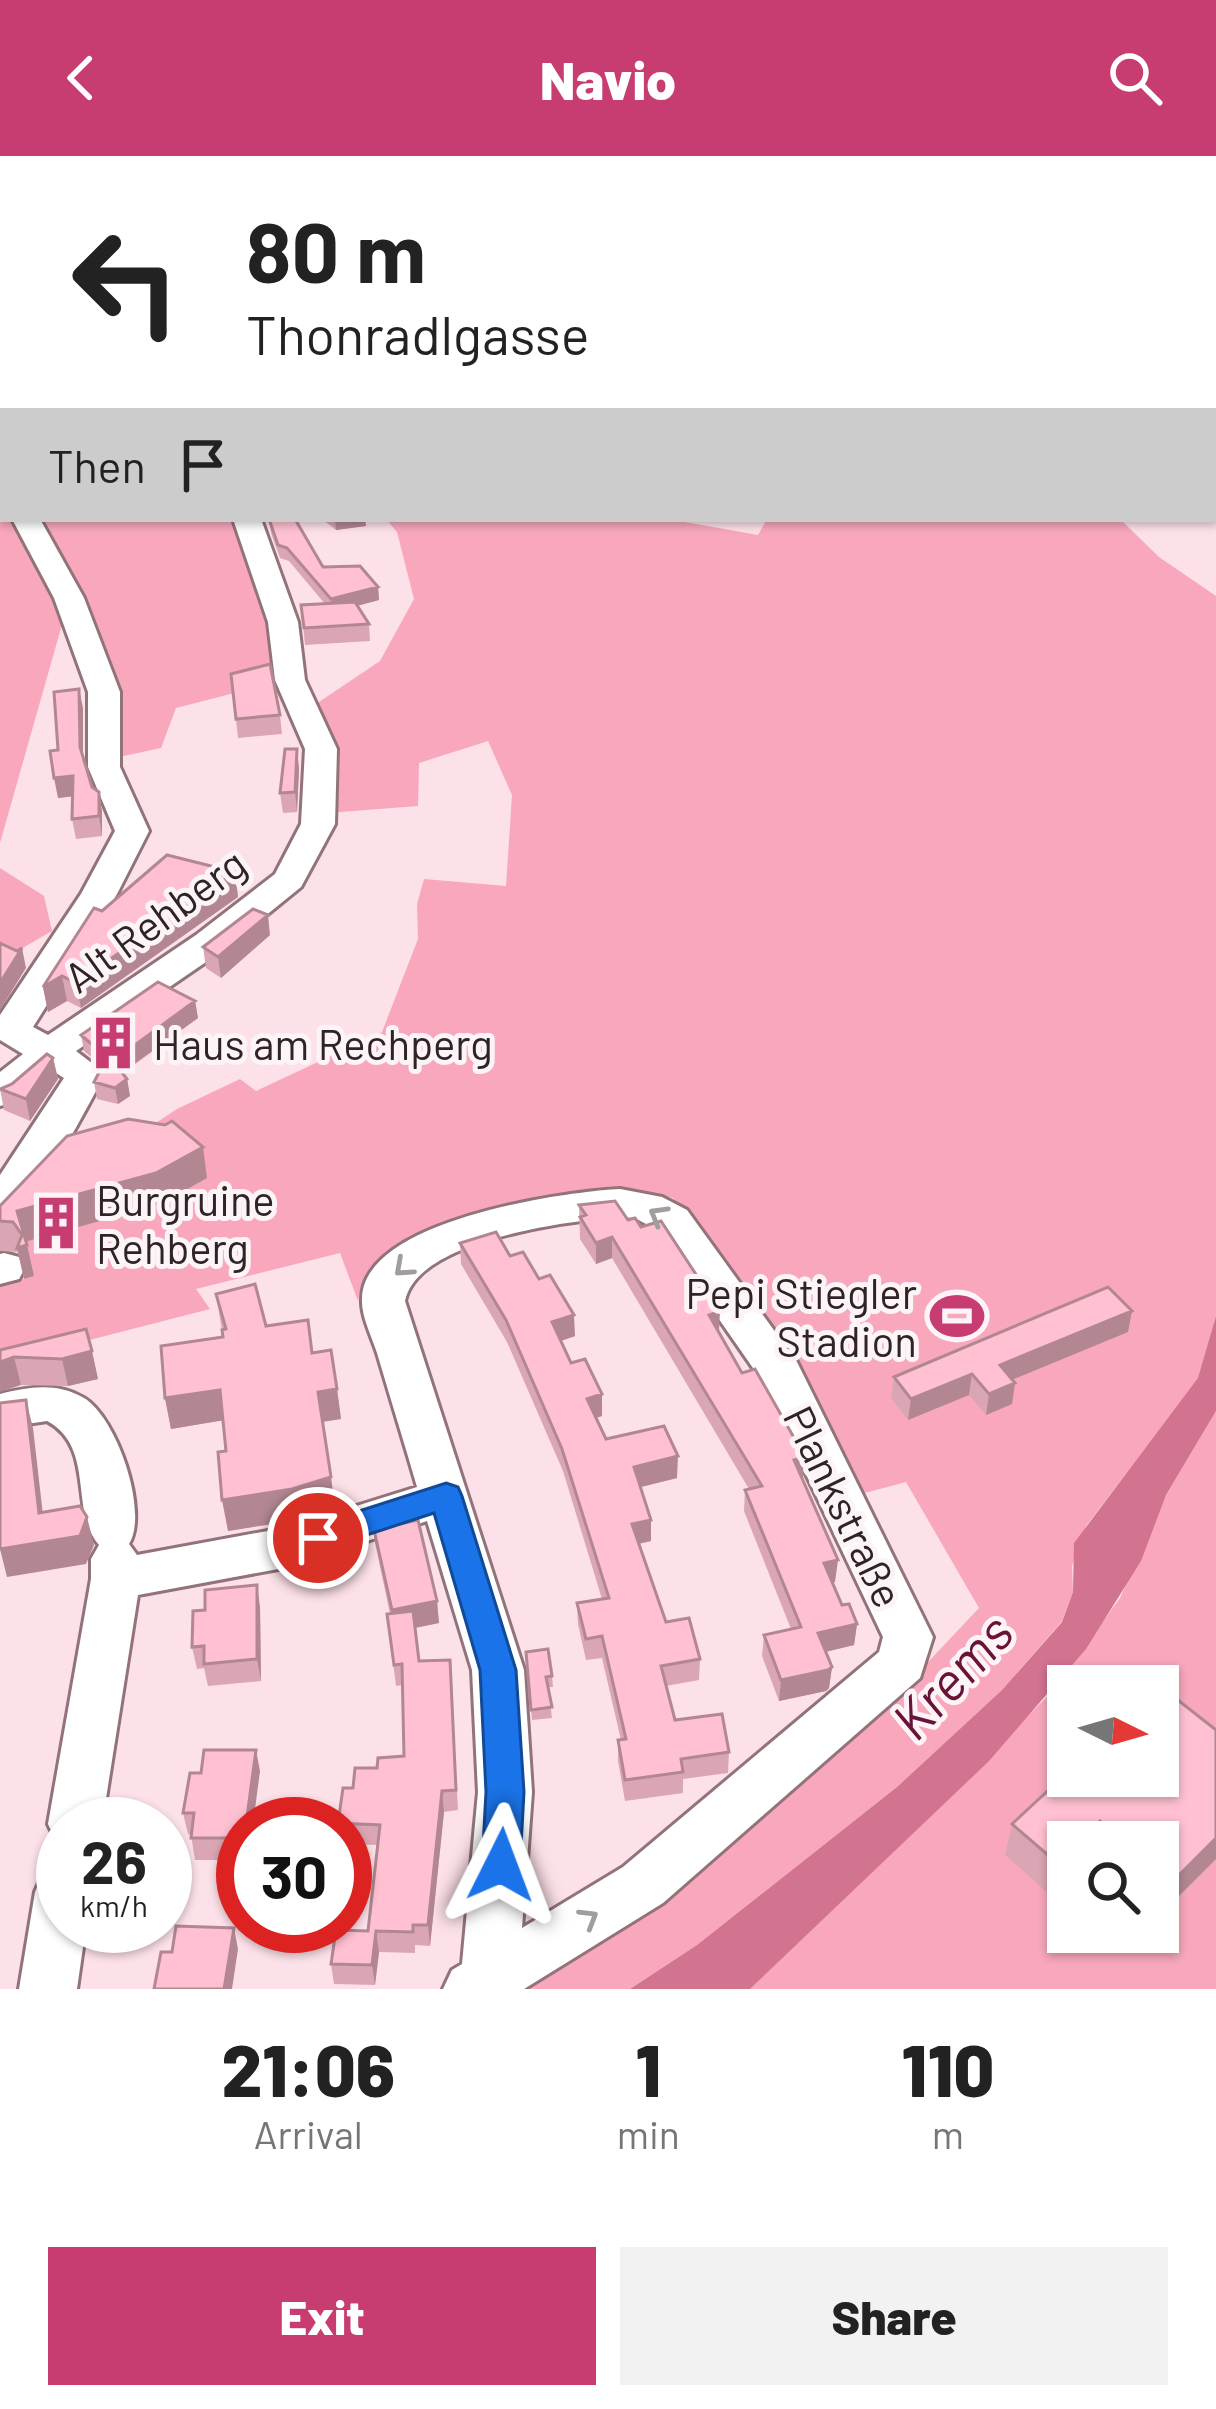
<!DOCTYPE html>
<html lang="en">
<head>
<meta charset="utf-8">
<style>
	:root { --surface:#fff; --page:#f2f2f2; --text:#222; --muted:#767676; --accent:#c83d71 }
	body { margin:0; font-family:Barlow,sans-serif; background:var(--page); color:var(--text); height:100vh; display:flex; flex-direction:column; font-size:45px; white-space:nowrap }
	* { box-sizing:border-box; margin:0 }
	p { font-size:39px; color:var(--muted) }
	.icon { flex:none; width:66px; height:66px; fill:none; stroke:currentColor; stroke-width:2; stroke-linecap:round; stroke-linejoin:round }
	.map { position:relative; height:1833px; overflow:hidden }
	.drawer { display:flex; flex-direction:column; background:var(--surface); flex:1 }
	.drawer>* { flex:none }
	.guide { position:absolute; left:0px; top:0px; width:1218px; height:366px; box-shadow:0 3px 9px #0004; background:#fff; color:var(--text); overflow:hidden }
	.needle { width:78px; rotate:95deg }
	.fabs { position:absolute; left:1047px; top:1509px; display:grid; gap:24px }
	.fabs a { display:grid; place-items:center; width:132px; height:132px; border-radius:0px; background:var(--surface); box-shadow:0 3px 9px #0004; font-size:60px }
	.speed { position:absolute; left:36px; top:1641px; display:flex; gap:24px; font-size:60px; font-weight:700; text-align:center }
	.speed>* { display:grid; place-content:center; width:156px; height:156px; border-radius:50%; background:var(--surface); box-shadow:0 3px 9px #0004; line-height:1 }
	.speed small { font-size:30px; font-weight:400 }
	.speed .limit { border:18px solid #d22; background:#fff; color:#111 }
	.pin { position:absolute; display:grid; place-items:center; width:102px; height:102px; color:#fff; margin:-51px; border:6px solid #fff; border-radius:50%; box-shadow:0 3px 12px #0007 }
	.me { position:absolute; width:132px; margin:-66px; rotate:3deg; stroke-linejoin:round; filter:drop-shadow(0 0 9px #0008) }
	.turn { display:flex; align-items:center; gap:42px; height:252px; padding:0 48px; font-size:54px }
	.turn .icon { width:156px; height:156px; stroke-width:2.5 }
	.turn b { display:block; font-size:84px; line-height:102px }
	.then { display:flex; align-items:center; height:114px; padding:0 48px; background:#0003; gap:24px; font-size:45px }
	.eta { display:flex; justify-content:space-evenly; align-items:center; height:204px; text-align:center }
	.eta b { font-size:72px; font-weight:800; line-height:84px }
	.button { display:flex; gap:24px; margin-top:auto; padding:24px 48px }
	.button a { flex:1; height:138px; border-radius:0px; background:var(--accent); color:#fff; font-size:48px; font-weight:800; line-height:138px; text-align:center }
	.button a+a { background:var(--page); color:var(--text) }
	header { display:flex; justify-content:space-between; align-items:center; height:156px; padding:0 48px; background:var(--accent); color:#fff; font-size:54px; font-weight:800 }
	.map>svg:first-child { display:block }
</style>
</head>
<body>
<header><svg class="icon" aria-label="back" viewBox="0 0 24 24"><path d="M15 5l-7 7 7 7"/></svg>Navio<svg class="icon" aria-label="search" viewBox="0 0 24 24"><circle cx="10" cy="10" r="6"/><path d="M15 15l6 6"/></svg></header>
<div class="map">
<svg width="1216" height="1833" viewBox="0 0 1216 1833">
	<rect width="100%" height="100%" fill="#fde1e8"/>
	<path fill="#f8a7bd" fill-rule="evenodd" d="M 0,0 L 541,0 L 3,3 L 3,363 L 271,363 L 245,370 L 266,432 L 282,525 L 176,552 L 161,592 L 114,602 L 63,465 L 0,687 Z
		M 386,363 L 668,363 L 758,379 L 767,363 L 1120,363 L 1159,401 L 1216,440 L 1216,1160 L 1199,1222 L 1086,1370 L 1072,1410 L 1073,1436 L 1062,1465 L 1002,1534 L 897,1631 L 697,1789 L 630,1833 L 508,1833 L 914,1521 L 979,1452 L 906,1326 L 861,1338 L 792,1215 L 673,1042 C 652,1038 630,1034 608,1035 C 551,1038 398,1067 366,1118 C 362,1125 361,1137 358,1145 L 340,1097 L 196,1133 L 210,1153 L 0,1207 L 0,1130 L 34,1120 L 24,1086 L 161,1048 L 207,1022 L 133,982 L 177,953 L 240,923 L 256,935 L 382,876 L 418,783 L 417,748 L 424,723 L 506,730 L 512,639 L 488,585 L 419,607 L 418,650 L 327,657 L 307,554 L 380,505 L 414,443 L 397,376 Z
		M 0,712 L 44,740 L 52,775 L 0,805 Z
		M 1216,1255 L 1216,1833 L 750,1833 L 1050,1538 L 1120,1442 L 1166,1339 ZM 1068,1530 L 1158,1530 L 1158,1620 L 1068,1620 ZM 1068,1686 L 1158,1686 L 1158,1776 L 1068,1776 Z"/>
	<path fill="#d27390" d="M 1216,1160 L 1216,1255 L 1166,1339 L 1141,1405 L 1086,1493 L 989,1605 L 750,1833 L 630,1833 L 697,1789 L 897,1631 L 1002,1534 L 1062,1466 L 1073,1436 L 1074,1387 L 1198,1222 Z"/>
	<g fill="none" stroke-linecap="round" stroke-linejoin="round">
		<defs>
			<path id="minor" d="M 0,323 L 3,324 L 3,342 L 0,341 Z
				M 12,363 L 40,363 L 84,442 L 120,536 L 120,611 L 149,675 L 117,738 L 33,871 L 48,879 L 196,779 L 275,718 L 301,668 L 305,593 L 275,524 L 268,466 L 233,363 L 261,363 L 298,466 L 305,524 L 337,593 L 335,668 L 301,731 L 222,795 L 76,895 L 106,918 C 81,958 46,1043 0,1056 L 0,1019 L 64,922 L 51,914 L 14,946 L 0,950 L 0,916 L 23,898 L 0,884 L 0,859 L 81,738 L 115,675 L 88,611 L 88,536 L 54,442 Z
				M 620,1033 L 662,1041 L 687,1054 L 797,1206 L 933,1481 L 920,1522 L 663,1747 L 524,1833 L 443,1833 L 452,1814 L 462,1808 L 478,1636 L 472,1514 L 427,1365 L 289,1411 L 138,1439 L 102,1668 L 63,1668 L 63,1688 L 56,1685 L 48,1668 L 91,1423 L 91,1403 L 99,1389 C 69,1355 96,1291 47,1265 L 0,1272 L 0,1238 C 29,1231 56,1226 84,1242 C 117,1262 149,1356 129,1388 L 137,1399 L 289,1371 L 417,1331 C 404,1286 390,1241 377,1197 C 372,1181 361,1160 362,1143 C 362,1065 561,1036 620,1033 ZM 620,1061 L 635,1062 L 657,1074 L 762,1225 L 883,1481 L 879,1496 L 623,1711 L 522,1772 L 532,1636 L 524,1514 L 405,1145 C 417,1084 567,1065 620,1061 Z
				M 4,1097 L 19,1101 L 25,1112 L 19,1123 L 0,1128 L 0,1098 Z
				M 63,1710 L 63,1770 L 86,1770 L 77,1833 L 19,1833 L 35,1736 L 43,1718 Z"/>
		</defs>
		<use href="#minor" stroke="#92737a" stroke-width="6"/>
		<use href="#minor" fill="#fff" fill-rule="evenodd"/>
	</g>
	<path fill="#dba6b4" d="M 269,363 L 323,411 L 378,431 L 379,444 L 357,450 L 369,468 L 370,485 L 305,489 L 301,449 L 325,448 L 289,405 L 280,402 L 271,377 Z
		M 322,363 L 365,363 L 366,370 L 336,374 Z
		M 231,518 L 280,559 L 282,578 L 238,582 Z
		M 83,552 L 83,602 L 92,631 L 99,636 L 102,656 L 102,680 L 76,683 L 72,663 L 72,640 L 58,642 L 58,594 Z
		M 297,593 L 299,613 L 297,656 L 283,657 L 280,637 Z
		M 235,716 L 238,741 L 81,852 L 67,845 L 48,856 L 43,831 Z
		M 270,779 L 221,822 L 206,812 L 203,791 Z
		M 195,845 L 198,862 L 123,917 L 127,923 L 130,940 L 118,948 L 97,943 L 94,926 L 102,910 L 84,895 L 81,879 Z
		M 53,902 L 58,923 L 30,965 L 4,954 L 0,933 L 12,928 Z
		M 207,1022 L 161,1048 L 26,1086 L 34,1120 L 24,1123 L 18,1096 L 0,1095 L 0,1050 Z
		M 579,1049 L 628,1064 L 719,1176 L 803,1322 L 835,1426 L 832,1426 L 842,1449 L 857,1468 L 854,1489 L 826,1496 L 832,1511 L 829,1532 L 826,1535 L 779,1545 L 762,1500 L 764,1479 L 791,1473 L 744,1355 L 745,1334 L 749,1333 L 612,1102 L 596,1108 L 580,1083 Z
		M 460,1087 L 510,1100 L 575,1180 L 560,1185 L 571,1207 L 602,1260 L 596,1262 L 606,1283 L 677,1322 L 640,1331 L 651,1385 L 639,1388 L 666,1466 L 700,1503 L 699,1524 L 666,1530 L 675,1564 L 729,1596 L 728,1617 L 683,1623 L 683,1637 L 625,1645 L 618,1605 L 618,1584 L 621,1584 L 602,1502 L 586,1504 L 578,1468 L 577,1447 L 602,1443 L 563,1315 L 507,1186 L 461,1108 Z
		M 216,1138 L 312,1197 L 337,1233 L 341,1263 L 322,1266 L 335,1352 L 297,1364 L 228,1375 L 226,1295 L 223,1264 L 171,1273 L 165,1242 L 223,1181 Z
		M 86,1173 L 98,1223 L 68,1230 L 21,1229 L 0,1194 Z
		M 1128,1176 L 1012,1223 L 1015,1227 L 1012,1248 L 986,1259 L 969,1239 L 908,1264 L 891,1242 L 894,1221 Z
		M 372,1365 L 400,1368 L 437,1445 L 439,1467 L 415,1472 L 419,1505 L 450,1504 L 458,1654 L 444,1656 L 430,1790 L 415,1789 L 415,1797 L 379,1796 L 375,1829 L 334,1828 L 331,1808 L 368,1775 L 378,1689 L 345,1688 L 345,1668 L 353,1632 L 377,1612 L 404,1600 L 402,1529 L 396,1530 L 387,1458 L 390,1458 L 375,1387 Z
		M 260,1451 L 261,1525 L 208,1530 L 204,1512 L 197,1513 L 192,1491 Z
		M 526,1496 L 552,1520 L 553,1531 L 548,1531 L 552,1562 L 532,1564 Z
		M 1216,1574 L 1216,1703 L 1162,1757 L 1158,1754 L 1158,1686 L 1068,1686 L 1068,1720 L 1049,1738 L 1005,1699 L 1012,1668 Z
		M 260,1615 L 243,1668 L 243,1704 L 195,1704 L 191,1679 L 188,1678 L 183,1657 Z"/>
	<path fill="#b28792" d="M 335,363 L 365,363 L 366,370 L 336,374 Z
		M 378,431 L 379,444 L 333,456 L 331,443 Z
		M 79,533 L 83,552 L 83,611 L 80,591 Z
		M 297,593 L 299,613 L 297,656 L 295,636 Z
		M 73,620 L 76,640 L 58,642 L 54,622 Z
		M 99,636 L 102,656 L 102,680 L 99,660 Z
		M 235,716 L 238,741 L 81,852 L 76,827 Z
		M 268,759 L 270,779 L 221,822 L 218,801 Z
		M 22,792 L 26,812 L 0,854 L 0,827 Z
		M 62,820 L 67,845 L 48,856 L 43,831 Z
		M 195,845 L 198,862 L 116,921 L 113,905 Z
		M 53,902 L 58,923 L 30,965 L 26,943 Z
		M 127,923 L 130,940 L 118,948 L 115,932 Z
		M 203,991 L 207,1022 L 161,1048 L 24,1086 L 17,1055 Z
		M 612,1081 L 612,1102 L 596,1108 L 596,1087 Z
		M 27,1089 L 34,1120 L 24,1123 L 17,1092 Z
		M 720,1155 L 719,1176 L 709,1159 Z
		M 1132,1155 L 1128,1176 L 997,1230 L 1000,1209 Z
		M 574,1159 L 575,1180 L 552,1188 L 552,1166 Z
		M 92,1195 L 98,1223 L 68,1230 L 62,1203 Z
		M 14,1201 L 21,1229 L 0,1236 L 0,1206 Z
		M 972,1218 L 969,1239 L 908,1264 L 911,1243 Z
		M 1015,1227 L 1012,1248 L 986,1259 L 989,1238 Z
		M 337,1233 L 341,1263 L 321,1266 L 318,1236 Z
		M 220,1234 L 225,1264 L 171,1273 L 165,1242 Z
		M 602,1238 L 602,1260 L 588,1264 L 587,1243 Z
		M 26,1244 L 33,1272 L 46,1385 L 39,1357 Z
		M 678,1300 L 677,1322 L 633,1333 L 634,1311 Z
		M 805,1301 L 803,1322 L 792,1325 L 794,1304 Z
		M 331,1321 L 335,1352 L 297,1364 L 228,1375 L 222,1344 Z
		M 87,1361 L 94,1389 L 86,1408 L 7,1421 L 0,1393 Z
		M 651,1364 L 651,1385 L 632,1389 L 632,1368 Z
		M 838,1404 L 835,1426 L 822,1429 L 824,1407 Z
		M 257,1429 L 260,1451 L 261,1525 L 257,1503 Z
		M 437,1445 L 439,1467 L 394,1476 L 392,1454 Z
		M 857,1468 L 854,1489 L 816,1498 L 818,1477 Z
		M 832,1511 L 829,1532 L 826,1535 L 779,1545 L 781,1524 Z
		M 256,1594 L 260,1615 L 253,1668 L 246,1668 Z
		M 442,1635 L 444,1656 L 430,1790 L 428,1769 Z
		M 1100,1665 L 1095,1686 L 1078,1686 Z
		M 1216,1682 L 1216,1703 L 1162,1757 L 1172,1726 Z
		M 1068,1695 L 1068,1720 L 1049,1738 L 1056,1706 Z
		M 234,1772 L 238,1793 L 232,1833 L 224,1833 Z
		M 376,1775 L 379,1796 L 375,1829 L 372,1809 Z"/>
	<path fill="#ffc1d1" stroke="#b28792" stroke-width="3" d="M 269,363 L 295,363 L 323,411 L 360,410 L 378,431 L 331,443 L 287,392 L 278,389 Z
		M 355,446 L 369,468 L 304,472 L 301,449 Z
		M 270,508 L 280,559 L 236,563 L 231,518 Z
		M 79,533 L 80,591 L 92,631 L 99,636 L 99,660 L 72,663 L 73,620 L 54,622 L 50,595 L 58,594 L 54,536 Z
		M 285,593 L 297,593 L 295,636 L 280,637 Z
		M 167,699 L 235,716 L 76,827 L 62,820 L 43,831 L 94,752 L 102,755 Z
		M 253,753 L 268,759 L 218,801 L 203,791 Z
		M 0,787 L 17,795 L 22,792 L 0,827 Z
		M 158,826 L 195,845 L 113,905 L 127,923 L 115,932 L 94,926 L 107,901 L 81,879 Z
		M 47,898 L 53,902 L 26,943 L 0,933 L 12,928 Z
		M 128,963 L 165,969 L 172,965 L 203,991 L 156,1017 L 17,1055 L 27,1089 L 17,1092 L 22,1079 L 13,1066 L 0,1065 L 0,1050 L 67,980 Z
		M 615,1045 L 628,1064 L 635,1062 L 641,1071 L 661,1065 L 720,1155 L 709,1159 L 742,1217 L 755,1213 L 805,1301 L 794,1304 L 838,1404 L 824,1407 L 842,1449 L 849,1448 L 857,1468 L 818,1477 L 832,1511 L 828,1514 L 781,1524 L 764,1479 L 801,1471 L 745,1334 L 762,1330 L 612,1081 L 596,1087 L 580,1061 L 586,1059 L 579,1049 Z
		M 496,1076 L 510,1100 L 523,1096 L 539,1123 L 550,1119 L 574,1159 L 552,1166 L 571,1207 L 585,1203 L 602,1238 L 587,1243 L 606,1283 L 664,1270 L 678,1300 L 634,1311 L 651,1364 L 632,1368 L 666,1466 L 689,1462 L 700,1503 L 661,1510 L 675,1564 L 722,1558 L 729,1596 L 681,1603 L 683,1616 L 625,1624 L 618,1584 L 626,1583 L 602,1480 L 586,1483 L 577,1447 L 609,1442 L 562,1293 L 506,1164 L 460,1087 Z
		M 255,1128 L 266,1170 L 308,1164 L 312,1197 L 331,1194 L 337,1233 L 318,1236 L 331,1321 L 292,1333 L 222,1344 L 218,1296 L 226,1295 L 220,1234 L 165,1242 L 161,1190 L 223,1181 L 222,1174 L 226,1173 L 216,1138 Z
		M 1108,1131 L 1132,1155 L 1000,1209 L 1015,1227 L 989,1238 L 972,1218 L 911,1243 L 894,1221 Z
		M 86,1173 L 92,1195 L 62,1203 L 14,1201 L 0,1206 L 0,1194 Z
		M 26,1244 L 39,1357 L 80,1350 L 87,1361 L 80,1380 L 0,1393 L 0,1247 Z
		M 398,1357 L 400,1368 L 418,1364 L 437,1445 L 392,1454 L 372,1365 Z
		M 257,1429 L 257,1503 L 204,1508 L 204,1490 L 192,1491 L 193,1455 L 205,1454 L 205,1434 Z
		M 413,1455 L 419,1505 L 450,1504 L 456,1634 L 442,1635 L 428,1769 L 413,1769 L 413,1776 L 376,1775 L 372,1809 L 331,1808 L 336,1774 L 368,1775 L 380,1669 L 338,1667 L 343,1632 L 353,1632 L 355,1612 L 377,1612 L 378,1602 L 404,1600 L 402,1508 L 394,1509 L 387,1458 Z
		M 548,1493 L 552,1520 L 546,1521 L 552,1551 L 531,1554 L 526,1496 Z
		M 1160,1530 L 1216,1574 L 1216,1682 L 1172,1726 L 1158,1715 L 1158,1686 L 1124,1686 L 1100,1665 L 1078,1686 L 1068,1686 L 1068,1695 L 1056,1706 L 1012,1668 L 1068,1616 L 1068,1620 L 1158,1620 L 1158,1532 Z
		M 204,1594 L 256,1594 L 246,1668 L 243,1668 L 243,1682 L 191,1682 L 194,1657 L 183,1657 L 190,1617 L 201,1617 Z
		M 176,1770 L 234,1772 L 224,1833 L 154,1833 L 161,1796 L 172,1796 Z"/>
	<defs><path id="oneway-chevron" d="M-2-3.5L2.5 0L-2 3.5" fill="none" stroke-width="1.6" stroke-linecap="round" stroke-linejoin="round" transform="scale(3)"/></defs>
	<g stroke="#a19c9d">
		<use href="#oneway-chevron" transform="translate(658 1059) rotate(-150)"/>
		<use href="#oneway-chevron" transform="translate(403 1112) rotate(138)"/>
		<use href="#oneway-chevron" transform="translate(589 1762) rotate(-31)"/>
	</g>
	<path fill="#1a73e8" stroke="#114b97" stroke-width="3" d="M 446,1327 L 458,1331 L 462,1340 L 516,1514 L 524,1636 L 520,1709 L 515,1721 L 501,1726 L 487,1721 L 482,1709 L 486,1636 L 480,1514 L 434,1357 L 318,1395 L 306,1391 L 301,1382 L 306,1372 Z"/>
	<defs>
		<symbol id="building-bare" viewBox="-9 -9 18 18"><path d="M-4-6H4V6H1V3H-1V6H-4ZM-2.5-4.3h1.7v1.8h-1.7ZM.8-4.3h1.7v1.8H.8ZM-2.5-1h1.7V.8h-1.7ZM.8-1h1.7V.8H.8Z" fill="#c83d71" stroke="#fcf4f6" stroke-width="2.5" paint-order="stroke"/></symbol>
		<symbol id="stadium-bare" viewBox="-9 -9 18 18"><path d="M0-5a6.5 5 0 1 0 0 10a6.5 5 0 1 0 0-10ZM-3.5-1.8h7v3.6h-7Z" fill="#c83d71" stroke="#fcf4f6" stroke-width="2.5" paint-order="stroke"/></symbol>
	</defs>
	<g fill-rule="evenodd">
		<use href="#building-bare" x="75" y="849" width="76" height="76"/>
		<use href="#building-bare" x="18" y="1029" width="76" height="76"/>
		<use href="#stadium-bare" x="919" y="1122" width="76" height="76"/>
	</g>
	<g text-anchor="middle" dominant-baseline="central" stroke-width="10" stroke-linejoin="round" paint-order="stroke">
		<g font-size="42" fill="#2f2326" stroke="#fcf4f6">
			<text transform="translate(154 763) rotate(-36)">Alt Rehberg</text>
			<text transform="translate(845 1350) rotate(64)">Plankstraße</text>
		</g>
		<g font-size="42" fill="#2f2326" stroke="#fcf4f6" text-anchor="start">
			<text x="153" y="887">Haus am Rechperg</text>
			<text x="96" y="1043">Burgruine<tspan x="96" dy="48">Rehberg</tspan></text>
			<text x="917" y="1136" text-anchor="end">Pepi Stiegler<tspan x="917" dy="48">Stadion</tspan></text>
		</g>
		<g font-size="54" font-style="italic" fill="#691336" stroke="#fcf4f6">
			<text transform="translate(951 1519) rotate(-47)">Krems</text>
		</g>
	</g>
</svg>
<div class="fabs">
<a><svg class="needle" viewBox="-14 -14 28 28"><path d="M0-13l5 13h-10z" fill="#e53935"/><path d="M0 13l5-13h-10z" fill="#767676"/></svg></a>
<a><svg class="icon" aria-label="search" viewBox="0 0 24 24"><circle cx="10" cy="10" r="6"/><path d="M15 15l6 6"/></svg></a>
</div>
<div class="speed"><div>26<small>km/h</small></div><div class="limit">30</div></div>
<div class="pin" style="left:318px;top:1382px;background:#d93025"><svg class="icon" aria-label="arrive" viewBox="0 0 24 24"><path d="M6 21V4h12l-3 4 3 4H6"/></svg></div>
<svg class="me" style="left:501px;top:1709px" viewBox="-20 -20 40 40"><path d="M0-17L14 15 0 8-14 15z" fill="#1a73e8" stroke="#fff" stroke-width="4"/></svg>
<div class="guide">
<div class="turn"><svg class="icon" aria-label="left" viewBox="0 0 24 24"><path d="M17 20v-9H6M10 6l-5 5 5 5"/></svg><div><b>80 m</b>Thonradlgasse</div></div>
<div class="then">Then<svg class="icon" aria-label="arrive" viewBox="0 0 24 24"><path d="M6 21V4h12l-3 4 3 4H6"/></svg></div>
</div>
</div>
<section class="drawer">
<div class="eta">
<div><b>21:06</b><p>Arrival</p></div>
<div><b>1</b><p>min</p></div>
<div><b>110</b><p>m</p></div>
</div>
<div class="button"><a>Exit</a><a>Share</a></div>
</section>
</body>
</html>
